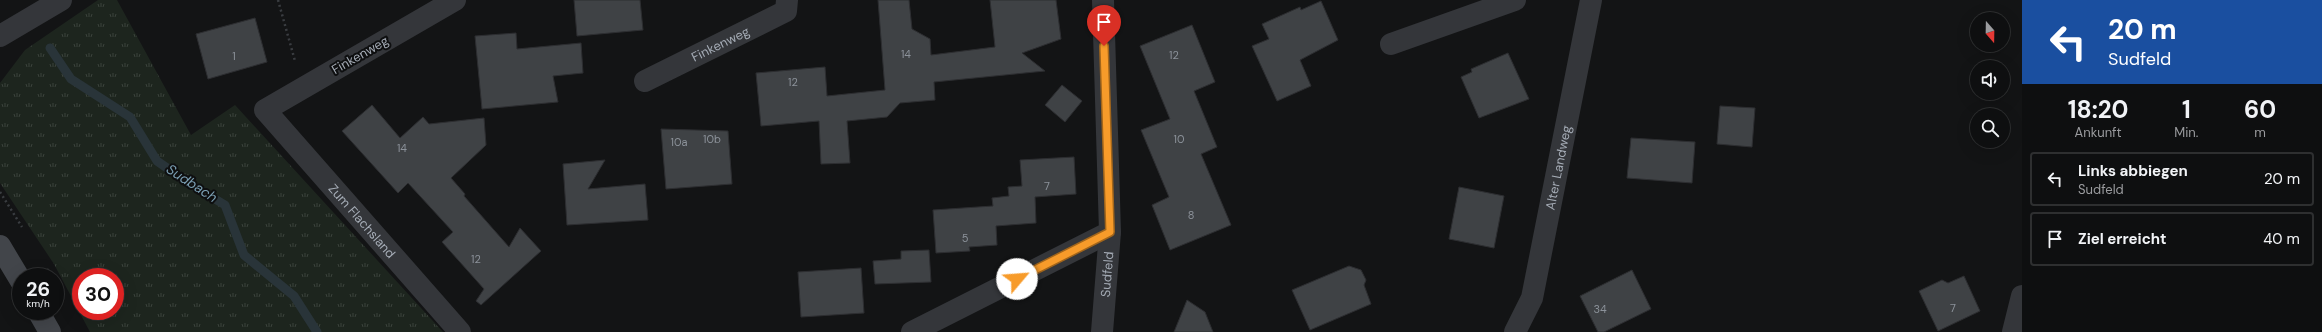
<!DOCTYPE html>
<html lang="de">
<head>
<meta charset="utf-8">
<style>
	:root { --surface:#0e0f10; --page:#171819; --text:#f1f3f6; --muted:#9b9c9f; --line:#2e2f30 }
	body { margin:0; font-family:"DM Sans",sans-serif; background:var(--page); color:var(--text); height:100vh; display:flex; flex-direction:column; font-size:15px; white-space:nowrap }
	* { box-sizing:border-box; margin:0 }
	p { font-size:13px; color:var(--muted) }
	.icon { flex:none; width:22px; height:22px; fill:none; stroke:currentColor; stroke-width:2; stroke-linecap:round; stroke-linejoin:round }
	.map { position:relative; flex:1; overflow:hidden }
	.panel { display:flex; flex-direction:column; background:var(--surface); width:300px }
	.panel>* { flex:none }
	.banner { background:#1a4fa0; color:#fff; overflow:hidden }
	.needle { width:26px; rotate:160deg }
	.controls { position:absolute; left:1970px; top:12px; display:grid; gap:8px }
	.controls a { display:grid; place-items:center; width:40px; height:40px; border-radius:50%; background:var(--surface); box-shadow:0 4px 16px #0002,0 0 0 1px var(--line); font-size:20px }
	.speed { position:absolute; left:12px; top:268px; display:flex; gap:8px; font-size:20px; font-weight:700; text-align:center }
	.speed>* { display:grid; place-content:center; width:52px; height:52px; border-radius:50%; background:var(--surface); box-shadow:0 4px 16px #0002,0 0 0 1px var(--line); line-height:1 }
	.speed small { font-size:10px; font-weight:400 }
	.speed .limit { border:6px solid #d22; background:#fff; color:#111 }
	.pin { position:absolute; display:grid; place-items:center; width:34px; height:34px; color:#fff; margin:-41px -17px; border-radius:50% 50% 50% 0; rotate:-45deg; box-shadow:0 0 4px #0007 }
	.pin .icon { rotate:45deg }
	.me { position:absolute; width:44px; margin:-22px; rotate:63deg; stroke-linejoin:round; filter:drop-shadow(0 0 3px #0008) }
	.turn { display:flex; align-items:center; gap:14px; height:84px; padding:0 20px; font-size:18px }
	.turn .icon { width:52px; height:52px; stroke-width:2.5 }
	.turn b { display:block; font-size:28px; line-height:34px }
	.eta { display:flex; justify-content:space-evenly; align-items:center; height:68px; text-align:center }
	.eta b { font-size:24px; font-weight:700; line-height:28px }
	ul { padding:0; list-style:none }
	li { display:flex; align-items:center; gap:12px; height:54px; margin:0 8px 6px; padding:0 12px; border:2px solid var(--line); border-radius:4px }
	li div { flex:1 }
	li b { display:block; font-size:15px }
	li em { font-style:normal }
	main { display:flex; flex:1; min-height:0 }
	.map>svg:first-child { display:block }
</style>
</head>
<body>
<main>
<div class="map">
<svg width="2022" height="332" viewBox="0 0 2022 332">
	<defs>
		<pattern id="grass-tufts" width="24" height="20" patternUnits="userSpaceOnUse"><rect width="24" height="20" fill="#1d251e"/><path d="M3 7l-1-3M5 7V3M7 7l1-3M15 17l-1-3M17 17v-4M19 17l1-3" fill="none" stroke="#3b423c"/></pattern>
	</defs>
	<rect width="100%" height="100%" fill="#131415"/>
	<path fill="url(#grass-tufts)" fill-rule="evenodd" d="M 98,0 L 117,0 L 191,135 L 235,105 L 443,332 L 90,332 L 54,264 L 0,183 L 0,83 L 25,50 ZM 81,277 L 115,277 L 115,311 L 81,311 Z"/>
	<g fill="none" stroke-linecap="round" stroke-linejoin="round">
		<path stroke="#293439" stroke-width="9" d="M 50,48 L 71,79 L 130,117 L 157,161 L 190,184 L 225,205 L 244,255 L 294,296 L 317,332"/>
	</g>
	<path fill="#3f4245" stroke="#2d2e31" d="M 574,0 L 640,0 L 643,30 L 577,36 Z
		M 878,0 L 909,0 L 912,29 L 930,39 L 931,55 L 995,47 L 990,0 L 1056,0 L 1061,39 L 1022,53 L 1045,71 L 934,82 L 935,100 L 900,103 L 887,117 L 847,121 L 850,163 L 821,164 L 819,121 L 761,126 L 756,73 L 825,67 L 827,96 L 885,90 Z
		M 1321,1 L 1338,40 L 1300,60 L 1311,86 L 1277,101 L 1252,46 L 1269,39 L 1262,24 L 1300,7 L 1301,10 Z
		M 255,18 L 267,62 L 208,79 L 196,34 Z
		M 1192,25 L 1215,82 L 1194,91 L 1217,147 L 1201,154 L 1231,225 L 1170,250 L 1152,205 L 1169,197 L 1141,130 L 1170,119 L 1140,46 Z
		M 516,33 L 517,49 L 581,43 L 583,73 L 553,76 L 558,102 L 482,109 L 475,36 Z
		M 1508,53 L 1529,99 L 1479,118 L 1461,77 L 1472,72 L 1471,69 Z
		M 1062,85 L 1082,101 L 1065,122 L 1045,105 Z
		M 372,105 L 400,138 L 423,117 L 429,124 L 484,118 L 486,145 L 451,178 L 465,194 L 464,196 L 509,247 L 520,228 L 541,251 L 481,305 L 476,301 L 484,289 L 442,242 L 453,232 L 408,183 L 398,193 L 342,131 Z
		M 1720,106 L 1755,108 L 1752,147 L 1717,144 Z
		M 661,129 L 728,131 L 732,184 L 666,189 Z
		M 1631,138 L 1695,142 L 1692,183 L 1627,178 Z
		M 1074,157 L 1076,194 L 1035,197 L 1036,223 L 996,226 L 997,245 L 969,247 L 970,251 L 936,253 L 933,210 L 993,206 L 992,198 L 1009,196 L 1008,187 L 1022,186 L 1020,160 Z
		M 605,160 L 588,189 L 645,184 L 648,220 L 567,225 L 563,164 Z
		M 1459,187 L 1504,196 L 1494,248 L 1449,239 Z
		M 929,250 L 931,282 L 875,284 L 873,261 L 901,259 L 901,251 Z
		M 1349,266 L 1361,270 L 1366,280 L 1364,285 L 1371,304 L 1310,330 L 1292,290 Z
		M 861,268 L 864,313 L 801,317 L 798,272 Z
		M 1632,270 L 1651,309 L 1604,332 L 1598,332 L 1580,296 Z
		M 1964,276 L 1980,311 L 1938,331 L 1919,291 L 1942,280 L 1948,283 Z
		M 1187,300 L 1205,312 L 1213,332 L 1174,332 Z"/>
	<g fill="none" stroke-linecap="round" stroke-linejoin="round">
		<path stroke="#3a3d41" stroke-width="2.5" stroke-dasharray="2 3" stroke-linecap="butt" d="M 278,0 L 295,61
			M 0,192 L 22,227
			M 47,269 L 52,277
			M 55,283 L 60,292"/>
		<g stroke="#34363a" stroke-width="22">
			<path id="s1" d="M 455,0 L 265,110 L 460,332"/>
			<path d="M 1391,44 L 1515,0"/>
			<path id="s2" d="M 645,81 L 786,11 L 787,0"/>
			<path d="M 912,332 L 1110,232"/>
			<path id="s3" d="M 1102,332 L 1110,232 L 1103,0"/>
			<path id="s4" d="M 1515,332 L 1532,298 L 1591,0"/>
			<path d="M 2013,332 L 2022,296"/>
		</g>
		<path stroke="#34363a" stroke-width="22" d="M 0,36 L 61,0"/>
		<path stroke="#42454a" stroke-width="22" d="M 0,246 L 21,281
			M 38,311 L 50,332"/>
	</g>
	<g fill="none" stroke-linecap="round" stroke-linejoin="round">
		<defs>
			<path id="route" d="M 1017,279 L 1110,232 L 1104,46"/>
		</defs>
		<use href="#route" stroke="#a1651b" stroke-width="10"/>
		<use href="#route" stroke="#f79b2a" stroke-width="7"/>
	</g>
	<g text-anchor="middle" dominant-baseline="central" stroke-width="4" stroke-linejoin="round" paint-order="stroke">
		<g font-size="11" fill="#8c929a">
			<text x="906" y="54">14</text>
			<text x="1174" y="55">12</text>
			<text x="234" y="56">1</text>
			<text x="793" y="82">12</text>
			<text x="712" y="139">10b</text>
			<text x="1179" y="139">10</text>
			<text x="679" y="142">10a</text>
			<text x="402" y="148">14</text>
			<text x="1047" y="186">7</text>
			<text x="1191" y="215">8</text>
			<text x="965" y="238">5</text>
			<text x="476" y="259">12</text>
			<text x="1953" y="308">7</text>
			<text x="1600" y="309">34</text>
		</g>
		<g font-size="13" fill="#a5acb6" stroke="#0e0f10">
			<text stroke="none"><textPath href="#s2" startOffset="84">Finkenweg</textPath></text>
			<text transform="translate(360 55) rotate(-30)">Finkenweg</text>
			<text stroke="none"><textPath href="#s4" startOffset="171">Alter Landweg</textPath></text>
			<text stroke="none"><textPath href="#s1" startOffset="367">Zum Flachsland</textPath></text>
			<text stroke="none"><textPath href="#s3" startOffset="58">Sudfeld</textPath></text>
		</g>
		<g font-size="14" font-style="italic" fill="#7a9eb2" stroke="#0e0f10">
			<text transform="translate(192 183) rotate(33)">Sudbach</text>
		</g>
	</g>
</svg>
<div class="controls">
<a><svg class="needle" viewBox="-14 -14 28 28"><path d="M0-13l5 13h-10z" fill="#e53935"/><path d="M0 13l5-13h-10z" fill="#9b9c9f"/></svg></a>
<a><svg class="icon" aria-label="sound" viewBox="0 0 24 24"><path d="M4 9h4l5-4v14l-5-4H4zM17 9q2 3 0 6"/></svg></a>
<a><svg class="icon" aria-label="search" viewBox="0 0 24 24"><circle cx="10" cy="10" r="6"/><path d="M15 15l6 6"/></svg></a>
</div>
<div class="speed"><div>26<small>km/h</small></div><div class="limit">30</div></div>
<div class="pin" style="left:1104px;top:46px;background:#d93025"><svg class="icon" aria-label="arrive" viewBox="0 0 24 24"><path d="M6 21V4h12l-3 4 3 4H6"/></svg></div>
<svg class="me" style="left:1017px;top:279px" viewBox="-20 -20 40 40"><circle r="19" fill="#fff"/><path d="M0-13L10 11 0 6-10 11z" fill="#f79b2a"/></svg>
</div>
<section class="panel">
<div class="banner">
<div class="turn"><svg class="icon" aria-label="left" viewBox="0 0 24 24"><path d="M17 20v-9H6M10 6l-5 5 5 5"/></svg><div><b>20 m</b>Sudfeld</div></div>
</div>
<div class="eta">
<div><b>18:20</b><p>Ankunft</p></div>
<div><b>1</b><p>Min.</p></div>
<div><b>60</b><p>m</p></div>
</div>
<ul>
<li><svg class="icon" aria-label="left" viewBox="0 0 24 24"><path d="M17 20v-9H6M10 6l-5 5 5 5"/></svg><div><b>Links abbiegen</b><p>Sudfeld</p></div><em>20 m</em></li>
<li><svg class="icon" aria-label="arrive" viewBox="0 0 24 24"><path d="M6 21V4h12l-3 4 3 4H6"/></svg><div><b>Ziel erreicht</b></div><em>40 m</em></li>
</ul>
</section>
</main>
</body>
</html>
